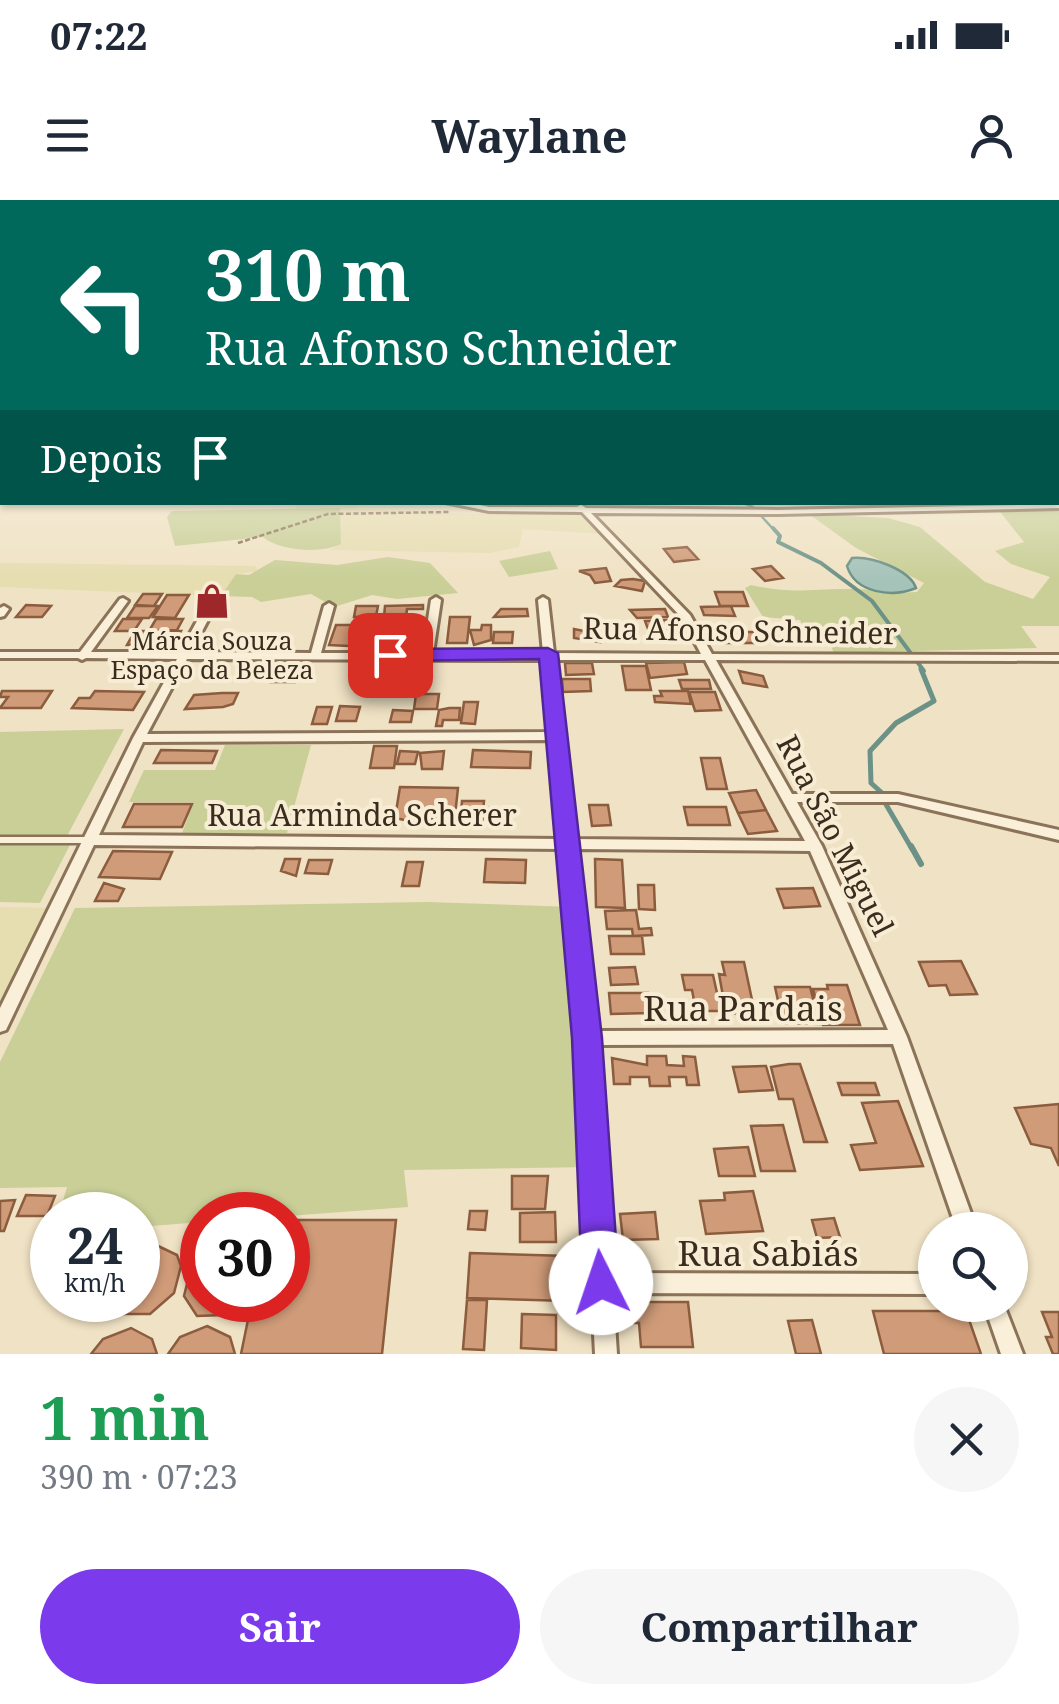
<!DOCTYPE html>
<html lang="pt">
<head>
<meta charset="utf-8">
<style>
	:root { --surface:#fff; --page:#f6f6f7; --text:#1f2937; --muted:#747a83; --accent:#7c3aed }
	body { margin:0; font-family:"Noto Serif",serif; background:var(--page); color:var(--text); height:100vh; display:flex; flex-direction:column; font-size:38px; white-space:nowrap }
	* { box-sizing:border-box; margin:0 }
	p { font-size:32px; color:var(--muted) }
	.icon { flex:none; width:55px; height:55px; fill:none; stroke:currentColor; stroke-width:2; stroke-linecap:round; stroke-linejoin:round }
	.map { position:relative; height:1154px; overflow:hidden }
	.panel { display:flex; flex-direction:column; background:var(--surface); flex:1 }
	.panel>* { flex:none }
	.guide { position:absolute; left:0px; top:0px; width:1060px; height:305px; box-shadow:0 2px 8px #0004; background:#00695c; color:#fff; overflow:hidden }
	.fabs { position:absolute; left:918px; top:1012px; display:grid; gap:20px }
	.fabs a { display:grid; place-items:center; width:110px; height:110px; border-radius:50%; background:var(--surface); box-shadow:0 2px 8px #0004; font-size:50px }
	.speed { position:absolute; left:30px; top:992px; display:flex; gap:20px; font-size:50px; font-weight:700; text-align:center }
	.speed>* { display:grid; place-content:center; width:130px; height:130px; border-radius:50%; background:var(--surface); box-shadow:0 2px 8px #0004; line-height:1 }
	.speed small { font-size:25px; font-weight:400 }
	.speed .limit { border:15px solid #d22; background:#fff; color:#111 }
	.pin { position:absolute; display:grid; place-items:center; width:85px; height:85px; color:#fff; margin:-42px; border-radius:20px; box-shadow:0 5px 15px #0006 }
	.me { position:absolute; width:110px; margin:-55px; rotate:356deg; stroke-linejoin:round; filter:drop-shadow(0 0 8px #0008) }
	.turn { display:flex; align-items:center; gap:35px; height:210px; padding:0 40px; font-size:45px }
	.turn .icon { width:130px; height:130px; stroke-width:2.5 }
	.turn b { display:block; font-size:70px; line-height:85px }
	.then { display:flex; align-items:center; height:95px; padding:0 40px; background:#0003; gap:20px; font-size:38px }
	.round { display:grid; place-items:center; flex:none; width:105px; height:105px; border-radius:52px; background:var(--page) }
	.overview { display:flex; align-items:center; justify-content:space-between; height:170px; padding:0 40px }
	h1 { font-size:60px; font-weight:700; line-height:75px; color:#1e9e55 }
	.primary-button { display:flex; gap:20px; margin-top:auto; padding:20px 40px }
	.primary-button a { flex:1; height:115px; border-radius:60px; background:var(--accent); color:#fff; font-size:40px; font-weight:700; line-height:115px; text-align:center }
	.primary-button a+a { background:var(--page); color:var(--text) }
	.status { display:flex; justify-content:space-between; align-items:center; height:70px; padding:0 50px; background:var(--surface); direction:ltr }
	.status svg { height:28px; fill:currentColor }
	header { display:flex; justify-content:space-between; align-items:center; height:130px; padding:0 40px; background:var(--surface); font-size:45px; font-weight:700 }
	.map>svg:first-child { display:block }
</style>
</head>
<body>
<div class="status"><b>07:22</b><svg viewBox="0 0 49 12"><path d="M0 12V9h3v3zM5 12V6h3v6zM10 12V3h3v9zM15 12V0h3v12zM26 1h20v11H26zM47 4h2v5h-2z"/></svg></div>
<header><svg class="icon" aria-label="menu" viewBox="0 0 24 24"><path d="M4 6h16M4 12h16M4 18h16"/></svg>Waylane<svg class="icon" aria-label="person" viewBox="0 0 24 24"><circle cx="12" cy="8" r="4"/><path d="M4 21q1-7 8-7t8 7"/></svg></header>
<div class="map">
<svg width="1059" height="1154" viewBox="0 0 1059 1154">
	<rect width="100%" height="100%" fill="#f0e2c4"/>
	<path fill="#e6ddb1" d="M 356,302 L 358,309 L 468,314 L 580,312 L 603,334 L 523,329 L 519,347 L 490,353 L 330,350 L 341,344 L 340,308 L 295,309 L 297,303 Z
		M 714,302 L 722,308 L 539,307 L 536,303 Z
		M 0,363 L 255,366 L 258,371 L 236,374 L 221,396 L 0,387 Z
		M 0,707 L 51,708 L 0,810 Z"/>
	<path fill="#c9cf97" d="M 340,308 L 341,344 C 321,354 279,351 263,337 L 175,346 L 167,317 L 172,311 Z
		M 1059,308 L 1059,426 L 1021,426 L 1037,448 L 834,453 L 830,444 L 810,444 L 800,420 L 763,417 L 745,388 L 751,385 C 796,395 811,388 854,389 C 876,389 893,394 917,392 L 924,383 L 856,348 L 809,314 L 888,318 L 920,327 L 985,382 L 1033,399 L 1050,377 L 1011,364 L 995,351 L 1024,342 L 998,309 Z
		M 550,351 L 558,369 L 509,377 L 499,361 Z
		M 388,357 L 430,363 L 458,393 L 397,399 L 372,395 L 334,407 L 311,394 L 261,402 L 252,397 L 221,396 L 236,374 L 249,375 L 275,360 L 337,365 Z
		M 124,529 L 66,638 L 0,637 L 0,532 Z
		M 225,545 L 311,545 L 287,633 L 182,633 L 194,602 L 129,602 L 144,570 L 215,570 Z
		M 0,643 L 71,643 L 40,703 L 0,702 Z
		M 427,702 L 574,707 L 594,967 L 404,970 L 408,1007 L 288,1016 L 202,1015 L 202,1022 L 138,1027 L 138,1015 L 65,1015 L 60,1011 L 67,987 L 0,988 L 0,862 L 75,708 Z"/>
	<path fill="#a6c3ba" stroke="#6c9288" stroke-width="2.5" d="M 852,358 C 872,356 910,370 916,388 C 892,398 855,393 847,366 Z"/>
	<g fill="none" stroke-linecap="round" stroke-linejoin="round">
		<path stroke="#6c9288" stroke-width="2.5" d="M 741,302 L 753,307 L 775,331"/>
		<path stroke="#6c9288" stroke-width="4" d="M 773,328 L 780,336 L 778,342 L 821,363 L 872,401 L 924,471"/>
		<path stroke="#6c9288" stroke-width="5" d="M 882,593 L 871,583 L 870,551 L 896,523 L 934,501 L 921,469
			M 884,601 L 912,649"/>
		<path stroke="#6c9288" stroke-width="6" d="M 911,646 L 921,664"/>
	</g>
	<path fill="#cf9b78" stroke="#8b5c3e" stroke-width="2.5" d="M 687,347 L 698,359 L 674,362 L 664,349 Z
		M 771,366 L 783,378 L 765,381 L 753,369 Z
		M 606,368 L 611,381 L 595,383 L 590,375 L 579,371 Z
		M 633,379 L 645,381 L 642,391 L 615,386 L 621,380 Z
		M 715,392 L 743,392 L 748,406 L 720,406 Z
		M 143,394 L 162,394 L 154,406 L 135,405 Z
		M 167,395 L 189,395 L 175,418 L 153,417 Z
		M 26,405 L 51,406 L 42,417 L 16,417 Z
		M 423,405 L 423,409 L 407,409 L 406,417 L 384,417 L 385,406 Z
		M 135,406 L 158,406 L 149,418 L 127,418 Z
		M 356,406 L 378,406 L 376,416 L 354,417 Z
		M 731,406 L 735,416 L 704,415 L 701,407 Z
		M 501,409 L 527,409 L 528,416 L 494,417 Z
		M 665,409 L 668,417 L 637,418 L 630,410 Z
		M 450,417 L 470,417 L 467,443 L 447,443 Z
		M 123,419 L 142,419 L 134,431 L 115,431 Z
		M 156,419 L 183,419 L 177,430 L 149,431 Z
		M 670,420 L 674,428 L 648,429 L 645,421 Z
		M 358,423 L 378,423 L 373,441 L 353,441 Z
		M 336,425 L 355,425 L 349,446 L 329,445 Z
		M 482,425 L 491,425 L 491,440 L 474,445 L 470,430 L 481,430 Z
		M 379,427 L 399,427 L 397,439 L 376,438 Z
		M 588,428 L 599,428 L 600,442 L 574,438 L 574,429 L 589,432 Z
		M 135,431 L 181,431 L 174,444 L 127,445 Z
		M 494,432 L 513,432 L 512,443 L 493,443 Z
		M 717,432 L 761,432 L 764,443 L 719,443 Z
		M 684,462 L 687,474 L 650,478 L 646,463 Z
		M 565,463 L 592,463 L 594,474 L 566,475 Z
		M 622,466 L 646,466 L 651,490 L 626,490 Z
		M 275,470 L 299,470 L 295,482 L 271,482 Z
		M 739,471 L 763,476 L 767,487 L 743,483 Z
		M 562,479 L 590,479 L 591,491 L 563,492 Z
		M 679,480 L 709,480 L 711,489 L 682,489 Z
		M 2,491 L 52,491 L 41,508 L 0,508 L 8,497 L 0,497 Z
		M 95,491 L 144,492 L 133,510 L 72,508 L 79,498 L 90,498 Z
		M 660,491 L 688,491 L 691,504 L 655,502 L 654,496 L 662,496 Z
		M 689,492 L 715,492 L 721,510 L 695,511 Z
		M 222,493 L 238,493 L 233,504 L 223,507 L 185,509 L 194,495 Z
		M 416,494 L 439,494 L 437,509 L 414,509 Z
		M 464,502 L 478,502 L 475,524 L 461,523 Z
		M 340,506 L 360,507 L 356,521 L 336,521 Z
		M 317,507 L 332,507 L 327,524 L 312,524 Z
		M 449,508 L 460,508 L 459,520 L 443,520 L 442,526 L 436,526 L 439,510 Z
		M 393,510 L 413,511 L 411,522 L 390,522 Z
		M 374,546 L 397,546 L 394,568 L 370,568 Z
		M 161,550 L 217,551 L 212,563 L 154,563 Z
		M 473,550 L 531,552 L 530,568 L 471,567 Z
		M 400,551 L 418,552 L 415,564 L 397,564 Z
		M 444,551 L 442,569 L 422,569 L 420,553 Z
		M 701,558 L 720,558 L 727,589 L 707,589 Z
		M 400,587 L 458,588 L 454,625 L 441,625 L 442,619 L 425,619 L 424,624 L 395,618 Z
		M 756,590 L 766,610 L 738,613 L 729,593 Z
		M 462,601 L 484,601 L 482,624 L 460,624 Z
		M 134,604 L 192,604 L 182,627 L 123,627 Z
		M 589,605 L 608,605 L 611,625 L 592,626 Z
		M 684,607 L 726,607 L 730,625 L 688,625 Z
		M 489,608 L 509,609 L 506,624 L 487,623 Z
		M 766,610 L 777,631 L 748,634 L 738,613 Z
		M 113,651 L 172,652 L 160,679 L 99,677 Z
		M 285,659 L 300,659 L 296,676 L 281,671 Z
		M 486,659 L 526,660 L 525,683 L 484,682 Z
		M 595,659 L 622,660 L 625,708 L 596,707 Z
		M 309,660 L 332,660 L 328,674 L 305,673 Z
		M 407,662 L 423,662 L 419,686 L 402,686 Z
		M 104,683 L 124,689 L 118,701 L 95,701 Z
		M 638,685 L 654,685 L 655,710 L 639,709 Z
		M 813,688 L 820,706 L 784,708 L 777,689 Z
		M 636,710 L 639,729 L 651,728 L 652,735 L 633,736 L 632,729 L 607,729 L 605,711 Z
		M 609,736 L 642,736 L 644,754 L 611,754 Z
		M 961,761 L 977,794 L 950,795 L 946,785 L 929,786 L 919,762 Z
		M 722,762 L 744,762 L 755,814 L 726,813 L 719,774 L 725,775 Z
		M 635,767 L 638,784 L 611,785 L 609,768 Z
		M 682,775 L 713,775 L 721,811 L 696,811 L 692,790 L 685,790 Z
		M 827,785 L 847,785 L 860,825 L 823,825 L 813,789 L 828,789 Z
		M 775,787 L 810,787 L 820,824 L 783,823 Z
		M 609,793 L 648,793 L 650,813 L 611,814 Z
		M 647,856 L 666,856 L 667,865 L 684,866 L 683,856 L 695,857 L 699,885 L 687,885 L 686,877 L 669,877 L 670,886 L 650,886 L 649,877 L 630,877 L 630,884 L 614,884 L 612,858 L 647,865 Z
		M 789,864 L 800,864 L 827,942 L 804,942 L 793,899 L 779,899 L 771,867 Z
		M 766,866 L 773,890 L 739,892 L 733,867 Z
		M 838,883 L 875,883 L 879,895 L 842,895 Z
		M 898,901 L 923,966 L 860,970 L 851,945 L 876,943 L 862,903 Z
		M 1059,904 L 1059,966 L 1051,948 L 1031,944 L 1015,908 Z
		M 783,925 L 795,971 L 761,971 L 751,926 Z
		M 748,947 L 755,976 L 719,976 L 714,949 Z
		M 512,976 L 548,976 L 545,1009 L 512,1009 Z
		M 753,991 L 763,1031 L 706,1034 L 700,1001 L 725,1000 L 724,993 Z
		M 26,995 L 55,996 L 47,1016 L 17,1016 Z
		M 15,1000 L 4,1031 L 0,1031 L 0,1001 Z
		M 470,1011 L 487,1011 L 485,1030 L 468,1029 Z
		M 555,1012 L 556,1042 L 520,1042 L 520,1013 Z
		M 655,1012 L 658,1039 L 623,1040 L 620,1014 Z
		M 834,1018 L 840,1037 L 817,1038 L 812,1020 Z
		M 288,1020 L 396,1020 L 382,1154 L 241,1154 L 252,1100 L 288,1100 Z
		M 156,1045 L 177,1055 L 181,1066 L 174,1093 L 150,1114 L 123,1114 L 113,1100 L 138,1100 L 138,1051 Z
		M 470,1053 L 567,1056 L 567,1101 L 467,1098 Z
		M 202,1056 L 202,1100 L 243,1100 L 224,1115 L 197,1116 L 184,1096 L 191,1068 Z
		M 467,1100 L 487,1100 L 484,1150 L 463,1149 Z
		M 626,1102 L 688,1102 L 693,1147 L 641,1147 L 639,1123 L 628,1123 Z
		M 873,1111 L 966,1111 L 981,1154 L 884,1154 Z
		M 1042,1112 L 1059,1112 L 1059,1154 L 1053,1154 L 1046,1137 L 1052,1137 Z
		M 522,1114 L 556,1115 L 556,1150 L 521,1148 Z
		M 812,1120 L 821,1154 L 796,1154 L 788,1121 Z
		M 207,1126 L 230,1137 L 235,1154 L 168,1154 L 180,1137 Z
		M 131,1128 L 152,1139 L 157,1154 L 91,1154 L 103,1139 Z"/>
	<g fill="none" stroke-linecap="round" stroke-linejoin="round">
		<defs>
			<path id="service" d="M 0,640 L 89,640"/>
			<path id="minor" d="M 1058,236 L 1059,236 L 1059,240 L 1058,240 Z
				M 445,302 L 466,302 L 489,307 L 577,307 L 581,305 L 586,308 L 778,310 L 1059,304 L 1059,308 L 778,314 L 591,313 L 690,415 L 712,454 L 1059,455 L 1059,461 L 716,460 L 792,594 L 898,594 L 1059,630 L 1059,640 L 898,602 L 797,602 L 822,646 L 907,837 L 977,1030 L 957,1030 L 893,844 L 596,845 L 611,1073 L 935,1074 L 935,1094 L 613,1093 L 617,1154 L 595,1154 L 579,838 L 561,649 L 94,645 L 6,830 L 0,832 L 0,808 L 133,538 L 177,459 L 86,458 L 82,460 L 78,458 L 0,458 L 0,452 L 80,452 L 120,399 L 123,398 L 128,401 L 91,452 L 180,452 L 208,401 L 213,398 L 218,401 L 191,452 L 311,453 L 324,406 L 329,403 L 334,406 L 321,453 L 423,453 L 431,400 L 436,397 L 441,400 L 433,453 L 543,453 L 538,400 L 543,397 L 548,400 L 554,453 L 701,454 L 682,418 L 582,312 L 489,311 ZM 187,459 L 544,460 L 550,532 L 147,534 ZM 554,460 L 705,460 L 805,641 L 574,639 ZM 551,540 L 560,639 L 99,635 L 143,542 ZM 575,649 L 810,651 L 888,830 L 595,831 Z
				M 4,406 L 9,409 L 4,416 L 0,417 L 0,408 Z
				M 984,1105 L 1004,1105 L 1023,1154 L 1001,1154 Z"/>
		</defs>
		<use href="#service" stroke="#8b7359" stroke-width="11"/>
		<use href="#minor" stroke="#8b7359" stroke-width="6"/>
		<path stroke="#8b7359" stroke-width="2.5" stroke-dasharray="5 2.5" stroke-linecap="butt" d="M 238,343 L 328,314 L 451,312"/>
		<use href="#service" stroke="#faefd8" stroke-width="6"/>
		<use href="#minor" fill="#faefd8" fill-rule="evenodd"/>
	</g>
	<linearGradient id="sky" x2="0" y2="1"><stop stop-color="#8dbad6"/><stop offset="0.57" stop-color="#f8f2e4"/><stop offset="1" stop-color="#f8f2e4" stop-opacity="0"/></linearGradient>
	<rect width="1059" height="380" fill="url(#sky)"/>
	<path fill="#7c3aed" stroke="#51269a" stroke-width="2.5" d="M 548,448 L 558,453 L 602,838 L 619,1083 L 614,1096 L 601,1101 L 588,1096 L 582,1083 L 572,838 L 539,459 L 390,461 L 381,455 L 390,449 Z"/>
	<defs>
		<symbol id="shop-bare" viewBox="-9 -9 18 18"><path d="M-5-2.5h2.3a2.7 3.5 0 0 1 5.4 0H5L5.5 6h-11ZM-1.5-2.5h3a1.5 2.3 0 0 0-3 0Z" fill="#9d272a" stroke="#f7ecd4" stroke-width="2.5" paint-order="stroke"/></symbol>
	</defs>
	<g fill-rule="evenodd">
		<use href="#shop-bare" x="187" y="376" width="50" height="50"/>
	</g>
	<g text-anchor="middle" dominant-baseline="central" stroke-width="8" stroke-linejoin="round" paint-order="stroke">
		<g font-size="25" fill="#3b2c1e" stroke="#f7ecd4">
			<text x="212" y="440">Márcia Souza<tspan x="212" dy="29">Espaço da Beleza</tspan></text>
		</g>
		<g font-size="30" fill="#3b2c1e" stroke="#f7ecd4">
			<text transform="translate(740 430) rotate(1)">Rua Afonso Schneider</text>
			<text x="362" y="614">Rua Arminda Scherer</text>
			<text transform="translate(836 635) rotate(63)">Rua São Miguel</text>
		</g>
		<g font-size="35" fill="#3b2c1e" stroke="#f7ecd4">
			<text x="743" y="807">Rua Pardais</text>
			<text x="768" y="1052">Rua Sabiás</text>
		</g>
	</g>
</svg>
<div class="fabs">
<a><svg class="icon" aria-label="search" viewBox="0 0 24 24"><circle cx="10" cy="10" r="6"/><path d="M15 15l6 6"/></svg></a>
</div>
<div class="speed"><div>24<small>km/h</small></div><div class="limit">30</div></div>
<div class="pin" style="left:390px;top:455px;background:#d93025"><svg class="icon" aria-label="arrive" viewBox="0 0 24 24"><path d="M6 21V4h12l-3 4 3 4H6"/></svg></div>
<svg class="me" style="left:601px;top:1083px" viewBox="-20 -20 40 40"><circle r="19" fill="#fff"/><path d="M0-13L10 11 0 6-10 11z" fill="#7c3aed"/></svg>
<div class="guide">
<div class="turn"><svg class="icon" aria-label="left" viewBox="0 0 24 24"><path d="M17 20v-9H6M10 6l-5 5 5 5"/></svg><div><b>310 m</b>Rua Afonso Schneider</div></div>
<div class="then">Depois<svg class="icon" aria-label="arrive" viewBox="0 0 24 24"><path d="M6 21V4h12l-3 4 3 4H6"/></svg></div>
</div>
</div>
<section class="panel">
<div class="overview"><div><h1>1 min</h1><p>390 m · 07:23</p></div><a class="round"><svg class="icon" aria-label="close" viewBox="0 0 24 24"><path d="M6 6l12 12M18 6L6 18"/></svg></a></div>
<div class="primary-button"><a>Sair</a><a>Compartilhar</a></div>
</section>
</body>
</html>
